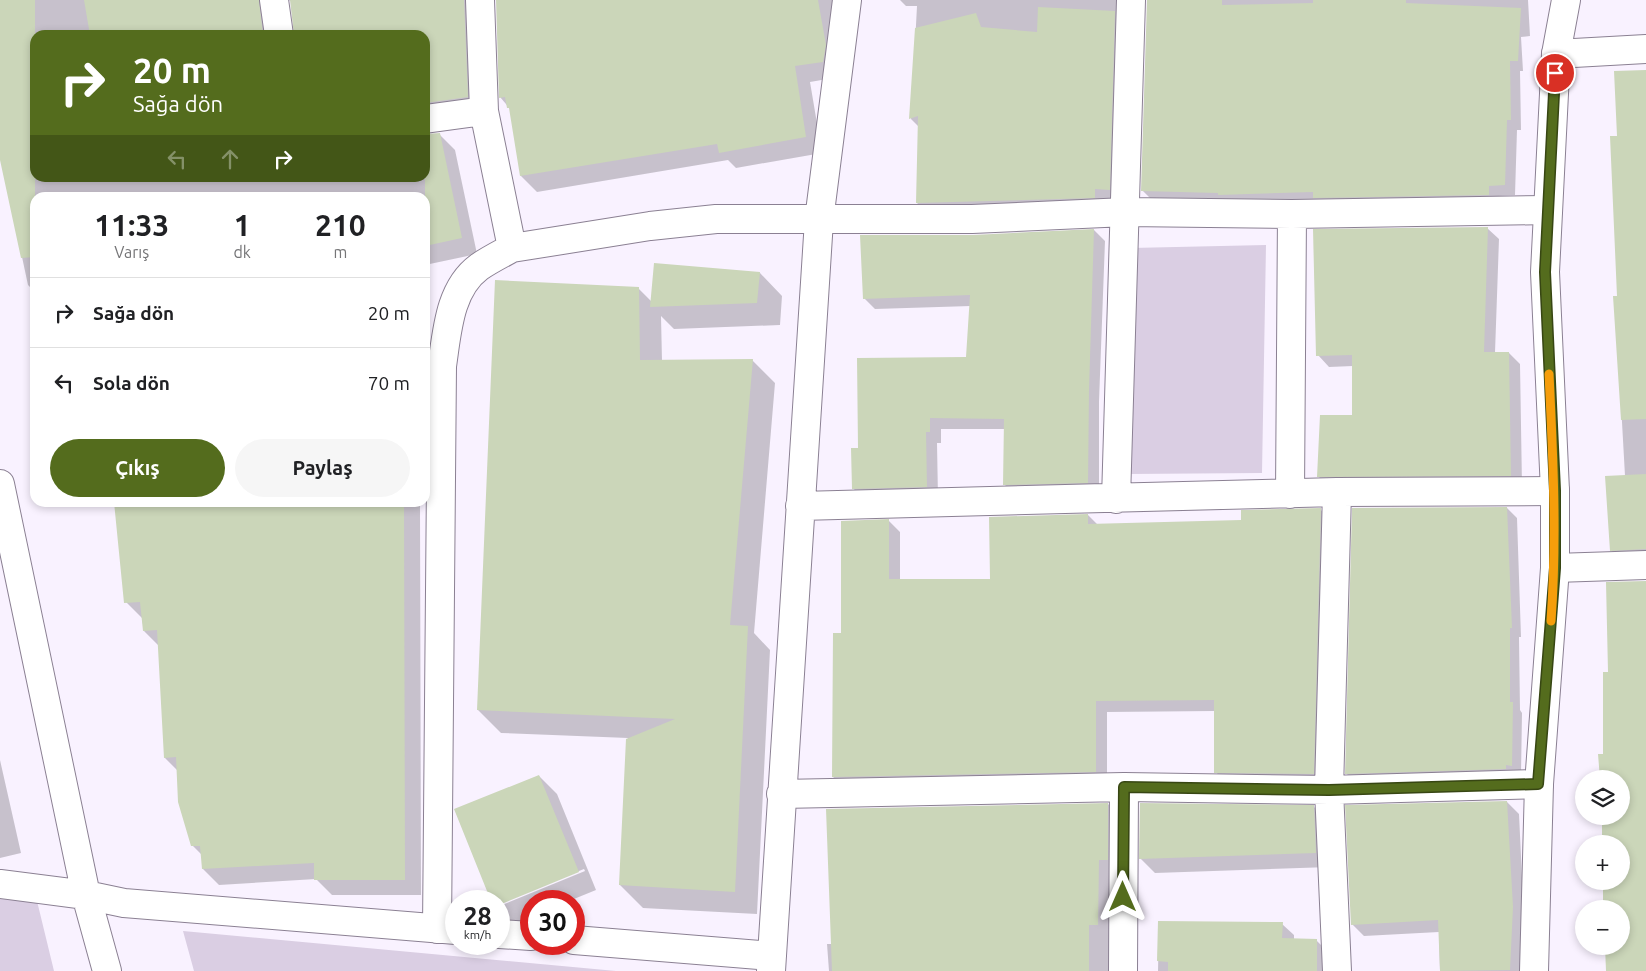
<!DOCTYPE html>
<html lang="tr">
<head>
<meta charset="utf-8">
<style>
	:root { --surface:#fff; --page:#f6f6f6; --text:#202124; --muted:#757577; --line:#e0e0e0; --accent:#546c1d }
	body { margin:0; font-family:Ubuntu,sans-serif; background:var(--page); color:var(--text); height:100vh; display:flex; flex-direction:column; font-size:19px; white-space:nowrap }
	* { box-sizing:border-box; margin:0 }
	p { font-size:16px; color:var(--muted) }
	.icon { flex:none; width:28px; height:28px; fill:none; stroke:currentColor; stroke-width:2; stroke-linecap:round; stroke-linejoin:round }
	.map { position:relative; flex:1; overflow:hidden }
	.side { position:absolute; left:30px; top:192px; width:400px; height:315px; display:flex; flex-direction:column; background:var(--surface); border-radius:15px; box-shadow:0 2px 8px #0003 }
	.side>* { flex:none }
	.top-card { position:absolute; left:30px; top:30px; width:400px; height:152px; border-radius:15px; box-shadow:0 2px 8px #0003; background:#546c1d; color:#fff; overflow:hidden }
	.tools { position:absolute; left:1575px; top:770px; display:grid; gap:10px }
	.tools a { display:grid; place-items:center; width:55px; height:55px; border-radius:50%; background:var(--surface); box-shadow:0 2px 8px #0003; font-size:25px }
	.speed { position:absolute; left:445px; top:890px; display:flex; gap:10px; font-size:25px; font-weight:700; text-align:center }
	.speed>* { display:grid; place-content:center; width:65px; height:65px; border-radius:50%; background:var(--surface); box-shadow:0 2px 8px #0003; line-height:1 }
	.speed small { font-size:12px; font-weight:400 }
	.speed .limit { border:8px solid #d22; background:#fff; color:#111 }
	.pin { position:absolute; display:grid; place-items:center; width:42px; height:42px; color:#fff; margin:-21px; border:2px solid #fff; border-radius:50%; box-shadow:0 1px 5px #0007 }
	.me { position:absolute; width:55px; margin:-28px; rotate:0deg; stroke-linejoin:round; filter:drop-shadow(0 0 4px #0008) }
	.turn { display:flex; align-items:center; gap:18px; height:105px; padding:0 20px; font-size:22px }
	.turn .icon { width:65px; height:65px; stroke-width:2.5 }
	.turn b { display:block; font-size:35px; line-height:42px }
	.lanes { display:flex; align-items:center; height:48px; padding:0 20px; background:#0003; justify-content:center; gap:25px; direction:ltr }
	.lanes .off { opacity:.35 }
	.eta { display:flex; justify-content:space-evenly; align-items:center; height:85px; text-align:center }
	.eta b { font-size:30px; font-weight:600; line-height:35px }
	.action { display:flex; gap:10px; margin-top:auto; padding:10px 20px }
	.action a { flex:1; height:58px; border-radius:30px; background:var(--accent); color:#fff; font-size:20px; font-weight:600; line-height:58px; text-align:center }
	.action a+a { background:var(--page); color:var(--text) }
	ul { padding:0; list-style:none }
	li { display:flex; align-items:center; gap:15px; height:70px; padding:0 20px; border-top:1px solid var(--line) }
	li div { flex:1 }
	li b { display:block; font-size:19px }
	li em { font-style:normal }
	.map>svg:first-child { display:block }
</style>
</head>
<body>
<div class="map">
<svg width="1646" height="971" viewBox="0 0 1646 971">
	<rect width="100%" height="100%" fill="#f9f2ff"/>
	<path fill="#dacee3" d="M 1266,245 L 1262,473 L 1128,474 L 1131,248 Z
		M 0,897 L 37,901 L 54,971 L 0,971 Z
		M 183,931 L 616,971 L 194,971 Z"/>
	<path fill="#0003" fill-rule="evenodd" d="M 0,0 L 496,0 L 488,2 L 483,113 L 426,129 L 425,135 L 439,134 L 455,150 L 477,254 L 425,265 L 425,198 L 35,198 L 35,292 L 28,285 L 0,154 ZM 288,0 L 291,1 L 295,35 L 425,35 L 425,178 L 35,178 L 35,35 L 277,35 Z
		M 497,0 L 834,0 L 839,77 L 810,82 L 822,153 L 736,168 L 728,160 L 537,192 L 521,176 L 511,110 L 500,97 Z
		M 900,0 L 1130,0 L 1120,200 L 1105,199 L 1105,208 L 927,213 L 917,203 L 919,127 L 911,119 L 917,6 L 906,6 Z
		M 1148,0 L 1528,0 L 1530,36 L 1521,37 L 1523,71 L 1520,71 L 1521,130 L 1517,130 L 1515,195 L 1499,196 L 1499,205 L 1153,201 L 1142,190 Z
		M 1646,71 L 1646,560 L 1622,561 L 1611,550 L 1625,476 L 1615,297 L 1618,297 L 1618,137 Z
		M 1487,228 L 1499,239 L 1495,353 L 1509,353 L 1520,364 L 1522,486 L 1330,488 L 1318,476 L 1353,417 L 1353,366 L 1329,367 L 1318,355 Z
		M 1094,230 L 1105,241 L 1099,402 L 1099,493 L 1016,496 L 1005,485 L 1005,429 L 941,429 L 941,443 L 937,443 L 938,498 L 864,500 L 853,488 L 859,449 L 968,359 L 971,306 L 875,309 L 864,298 L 973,236 Z
		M 760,273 L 782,296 L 780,325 L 674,329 L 661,316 L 662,361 L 752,360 L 775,383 L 754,633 L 770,650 L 757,914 L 643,908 L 620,885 L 628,738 L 501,733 L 478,710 L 638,288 L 652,302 Z
		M 115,502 L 420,502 L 421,895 L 332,895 L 316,879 L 219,885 L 203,869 L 202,855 L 192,845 L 178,771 L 165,758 L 159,646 L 144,631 L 142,618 L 126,602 Z
		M 1507,508 L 1517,518 L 1521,637 L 1519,637 L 1520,710 L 1522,713 L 1521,775 L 1356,783 L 1346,773 Z
		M 1320,509 L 1332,521 L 1325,785 L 1227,784 L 1216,772 L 1215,711 L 1107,712 L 1107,783 L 845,788 L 833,777 L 842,634 L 889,521 L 900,532 L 900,581 L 991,581 L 1088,515 L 1098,525 L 1242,521 Z
		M 0,760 L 21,853 L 0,858 Z
		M 539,776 L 557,794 L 596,890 L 569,901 L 531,901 L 531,917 L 512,924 L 499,911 L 499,901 L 492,901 L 455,810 ZM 584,869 L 585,871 L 502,905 L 502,902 Z
		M 1507,802 L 1519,814 L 1524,919 L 1522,971 L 1440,971 L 1439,932 L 1364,936 L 1352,924 Z
		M 1108,804 L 1120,816 L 1110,872 L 1109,971 L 829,971 L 827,944 L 832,944 Z
		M 1314,807 L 1328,821 L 1330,867 L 1155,873 L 1140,858 Z
		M 1159,922 L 1282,924 L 1294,935 L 1294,940 L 1316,940 L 1328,952 L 1328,971 L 1158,971 Z"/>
	<path fill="#cbd6b9" d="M 0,0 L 35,0 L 35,257 L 21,258 L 0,160 Z
		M 84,0 L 259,0 L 263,35 L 90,35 Z
		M 290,0 L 464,0 L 468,97 L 425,103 L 425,35 L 294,35 Z
		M 496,0 L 818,0 L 826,45 L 823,62 L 795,66 L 806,137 L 719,153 L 717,144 L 520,176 L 509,108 L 507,108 L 505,97 L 499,98 Z
		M 1147,0 L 1222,0 L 1222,5 L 1313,3 L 1313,0 L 1406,0 L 1406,3 L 1521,8 L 1518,61 L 1510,61 L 1511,120 L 1507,120 L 1505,185 L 1489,186 L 1489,195 L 1313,198 L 1313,192 L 1218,195 L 1218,193 L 1141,191 Z
		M 1038,7 L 1115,11 L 1110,190 L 1095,189 L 1095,198 L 916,203 L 918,116 L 909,119 L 915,28 L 976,13 L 981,27 L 1037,32 Z
		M 1646,70 L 1646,419 L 1621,420 L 1613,296 L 1617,296 L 1610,136 L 1617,136 L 1614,71 Z
		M 440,133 L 462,238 L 425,246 L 425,134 Z
		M 1488,227 L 1484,352 L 1509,352 L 1511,476 L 1317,477 L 1320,415 L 1352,415 L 1352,355 L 1316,356 L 1313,229 Z
		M 1094,229 L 1089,390 L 1088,483 L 1003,485 L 1004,419 L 930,418 L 930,432 L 926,432 L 927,487 L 852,489 L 851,448 L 858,448 L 857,358 L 966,357 L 970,295 L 863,299 L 860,235 L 973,235 Z
		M 654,263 L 760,272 L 757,303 L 650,307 Z
		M 495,280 L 639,287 L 640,360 L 753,359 L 730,625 L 748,626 L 735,892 L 619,885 L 626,739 L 675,719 L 477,710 Z
		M 1646,474 L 1646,549 L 1610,551 L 1605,476 Z
		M 114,502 L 404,502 L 405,880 L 314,880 L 314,863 L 202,869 L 200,846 L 191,846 L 178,802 L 176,757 L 164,758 L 157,630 L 143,631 L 140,602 L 124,603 Z
		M 1507,507 L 1512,628 L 1510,628 L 1510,702 L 1513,702 L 1512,766 L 1506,765 L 1506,769 L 1345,774 L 1352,508 Z
		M 1321,508 L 1314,774 L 1214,773 L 1214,700 L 1096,701 L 1096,772 L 832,777 L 833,633 L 841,633 L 841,521 L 889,519 L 889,579 L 990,579 L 989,517 L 1088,514 L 1088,524 L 1241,520 L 1241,510 Z
		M 1646,581 L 1646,971 L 1606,971 L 1605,946 L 1621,946 L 1621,909 L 1603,909 L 1603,881 L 1621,881 L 1621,844 L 1602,844 L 1602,816 L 1621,816 L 1621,779 L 1600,779 L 1598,754 L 1603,754 L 1603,672 L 1608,672 L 1606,582 Z
		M 539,775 L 579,872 L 499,905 L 499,901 L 491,901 L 454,809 Z
		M 1507,801 L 1513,907 L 1510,970 L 1440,971 L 1438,920 L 1351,925 L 1345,805 Z
		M 1108,803 L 1108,860 L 1099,860 L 1098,925 L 1089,925 L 1089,971 L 832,971 L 826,809 Z
		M 1140,803 L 1314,805 L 1316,853 L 1139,859 Z
		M 1158,921 L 1283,922 L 1282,938 L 1317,939 L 1317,971 L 1168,971 L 1168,962 L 1157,961 Z"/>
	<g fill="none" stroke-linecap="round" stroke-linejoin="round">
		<defs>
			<path id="minor" d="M 274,0 L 279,35
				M 480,0 L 484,111
				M 1556,54 L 1646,49
				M 425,119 L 484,111 L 512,248 L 650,226 L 716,219 L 972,219 L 1126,212 L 1292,214 L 1548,210
				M 0,484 L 86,895 L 107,971
				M 1290,494 L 1292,214
				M 1116,499 L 1131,0
				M 800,506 L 1337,492 L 1555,491
				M 1555,568 L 1646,565
				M 781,794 L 1124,787 L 1329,790 L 1539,784
				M 0,884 L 86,895 L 124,903 L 456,930
				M 437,929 L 442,366 C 447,333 449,289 479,267 C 489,260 501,254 512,248
				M 499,934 L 531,936
				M 574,940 L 772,956
				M 771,971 L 819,220 L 847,0
				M 1123,971 L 1124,787
				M 1337,971 L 1329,790 L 1337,492"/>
			<path id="tertiary" d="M 1534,971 L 1539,784 L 1555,568 L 1555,491 L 1545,272 L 1556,54 L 1566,0"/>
		</defs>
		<use href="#minor" stroke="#8b8093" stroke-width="30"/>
		<use href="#tertiary" stroke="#8b8093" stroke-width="30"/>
		<use href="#minor" stroke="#fff" stroke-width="28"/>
		<use href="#tertiary" stroke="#fff" stroke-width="28"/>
	</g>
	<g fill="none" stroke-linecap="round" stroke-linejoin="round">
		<defs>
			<path id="route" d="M 1123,897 L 1124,787 L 1329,790 L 1538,784 L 1555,568 L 1555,491 L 1545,272 L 1555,73"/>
		</defs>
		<use href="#route" stroke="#374613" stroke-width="12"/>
		<use href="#route" stroke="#546c1d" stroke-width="9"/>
		<path stroke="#f59e0b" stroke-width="9" d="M 1549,374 C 1553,456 1557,538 1551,621"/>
	</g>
</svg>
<div class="tools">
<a><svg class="icon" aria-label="layers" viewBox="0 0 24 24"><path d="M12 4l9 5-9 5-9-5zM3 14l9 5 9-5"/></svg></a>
<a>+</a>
<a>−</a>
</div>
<div class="speed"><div>28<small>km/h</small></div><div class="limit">30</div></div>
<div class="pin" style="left:1555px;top:73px;background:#d93025"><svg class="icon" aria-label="arrive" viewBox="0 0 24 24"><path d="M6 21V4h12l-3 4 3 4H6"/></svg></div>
<svg class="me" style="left:1123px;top:897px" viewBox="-20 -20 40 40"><path d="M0-17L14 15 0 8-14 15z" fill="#546c1d" stroke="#fff" stroke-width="4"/></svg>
<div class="top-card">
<div class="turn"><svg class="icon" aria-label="right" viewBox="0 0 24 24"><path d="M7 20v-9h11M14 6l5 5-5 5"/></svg><div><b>20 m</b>Sağa dön</div></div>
<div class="lanes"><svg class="icon off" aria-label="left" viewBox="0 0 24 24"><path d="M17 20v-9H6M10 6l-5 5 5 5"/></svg><svg class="icon off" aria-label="ahead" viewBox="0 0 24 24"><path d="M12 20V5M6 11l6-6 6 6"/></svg><svg class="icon" aria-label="right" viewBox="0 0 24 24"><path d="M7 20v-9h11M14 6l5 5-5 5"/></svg></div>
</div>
<section class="side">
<div class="eta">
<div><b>11:33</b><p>Varış</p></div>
<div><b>1</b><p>dk</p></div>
<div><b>210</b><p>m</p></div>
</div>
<ul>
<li><svg class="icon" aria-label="right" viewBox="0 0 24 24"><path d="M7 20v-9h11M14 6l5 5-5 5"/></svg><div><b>Sağa dön</b></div><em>20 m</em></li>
<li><svg class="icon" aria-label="left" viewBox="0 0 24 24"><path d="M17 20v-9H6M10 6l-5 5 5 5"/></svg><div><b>Sola dön</b></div><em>70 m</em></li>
</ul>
<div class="action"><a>Çıkış</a><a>Paylaş</a></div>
</section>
</div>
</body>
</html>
